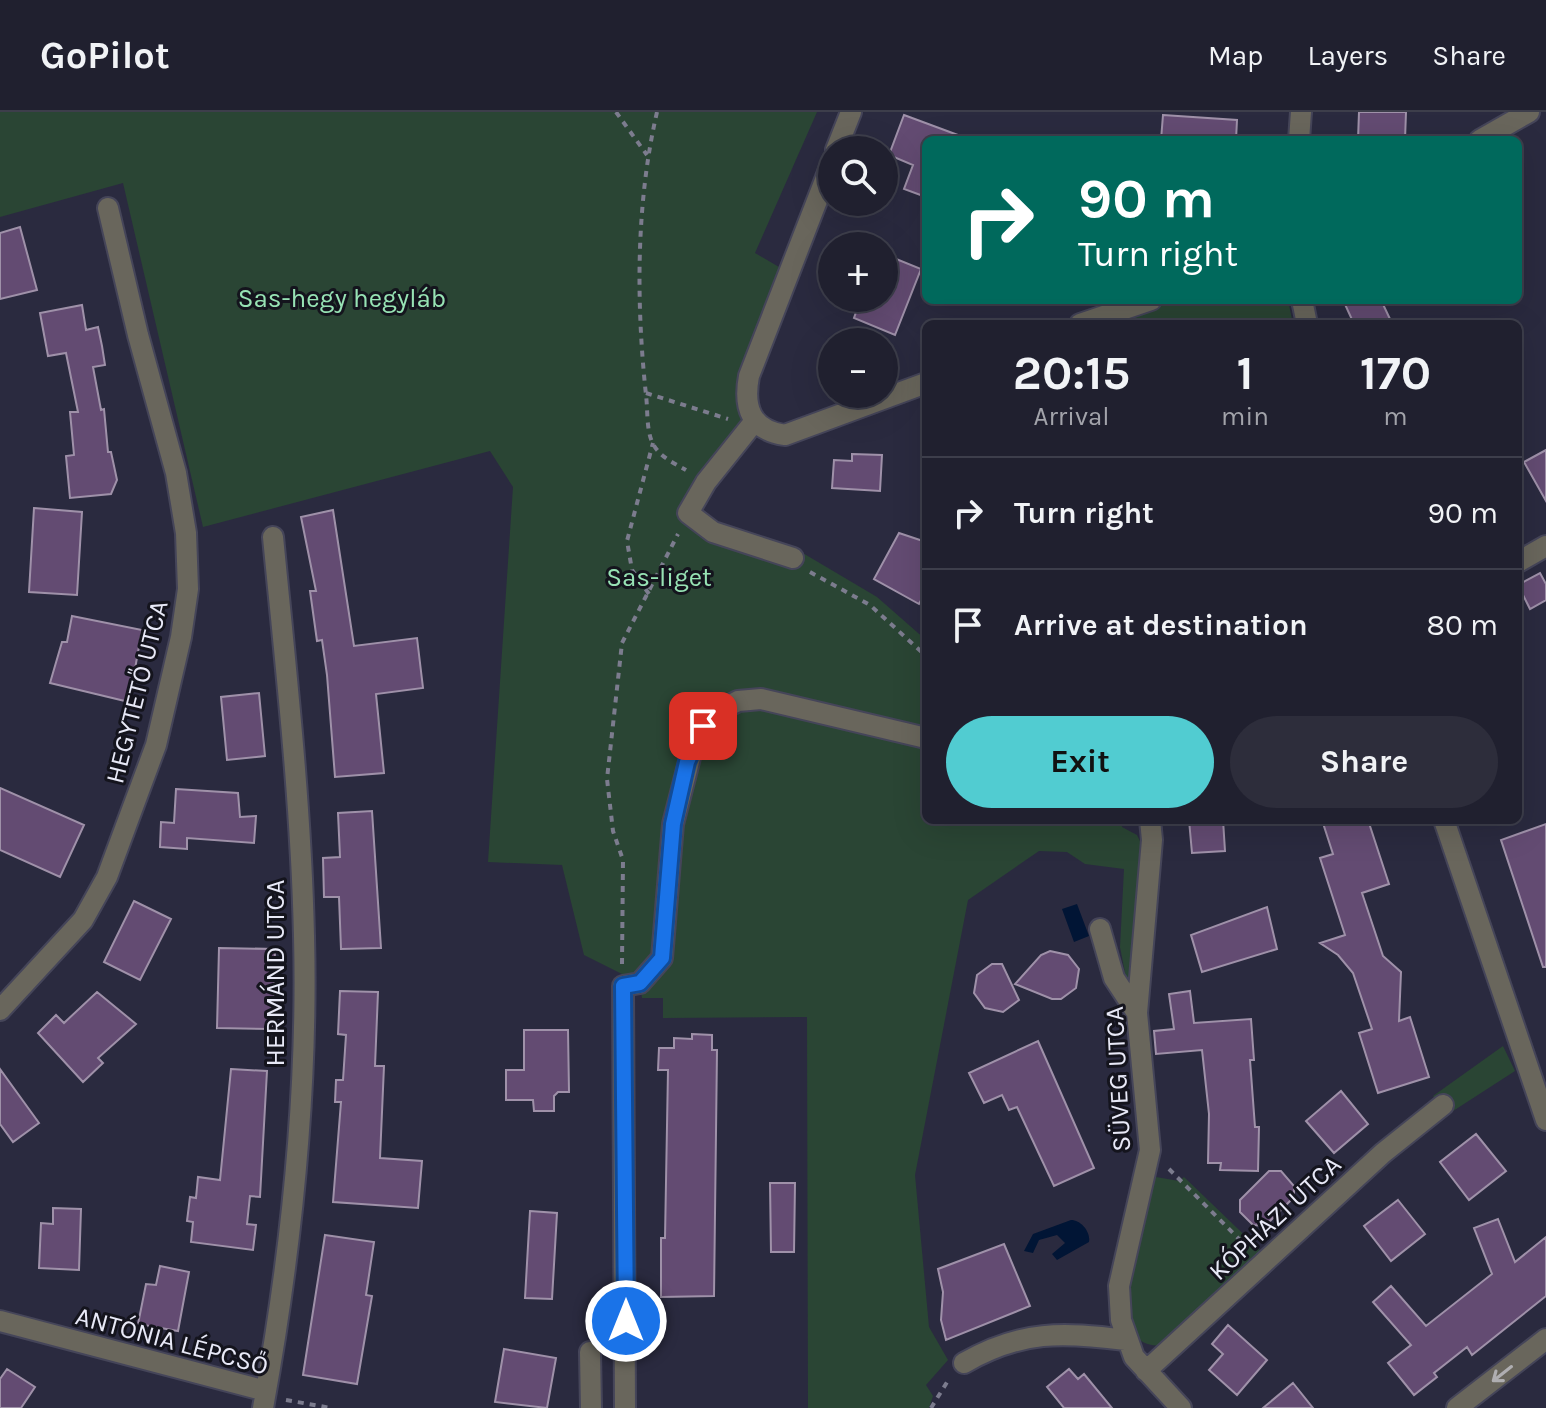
<!DOCTYPE html>
<html lang="en">
<head>
<meta charset="utf-8">
<style>
	:root { --surface:#20202f; --page:#2d2d3b; --text:#f1f3f6; --muted:#a2a3aa; --line:#3d3e4b; --accent:#51ccd1 }
	body { margin:0; font-family:Karla,sans-serif; background:var(--page); color:var(--text); height:100vh; display:flex; flex-direction:column; font-size:30px; white-space:nowrap }
	* { box-sizing:border-box; margin:0 }
	p { font-size:26px; color:var(--muted) }
	.icon { flex:none; width:44px; height:44px; fill:none; stroke:currentColor; stroke-width:2; stroke-linecap:round; stroke-linejoin:round }
	.map { position:relative; flex:1; overflow:hidden }
	.sheet { position:absolute; left:922px; top:208px; width:600px; height:504px; display:flex; flex-direction:column; background:var(--surface); border-radius:12px; box-shadow:0 8px 32px #0002,0 0 0 2px var(--line) }
	.sheet>* { flex:none }
	.banner { position:absolute; left:922px; top:24px; width:600px; height:168px; border-radius:12px; box-shadow:0 8px 32px #0002,0 0 0 2px var(--line); background:#00695c; color:#fff; overflow:hidden }
	.fabs { position:absolute; left:818px; top:24px; display:grid; gap:16px }
	.fabs a { display:grid; place-items:center; width:80px; height:80px; border-radius:50%; background:var(--surface); box-shadow:0 8px 32px #0002,0 0 0 2px var(--line); font-size:40px }
	.pin { position:absolute; display:grid; place-items:center; width:68px; height:68px; color:#fff; margin:-34px; border-radius:16px; box-shadow:0 4px 12px #0006 }
	.me { position:absolute; width:88px; margin:-44px; rotate:0deg; stroke-linejoin:round; filter:drop-shadow(0 0 6px #0008) }
	.turn { display:flex; align-items:center; gap:28px; height:168px; padding:0 24px; font-size:36px }
	.turn .icon { width:104px; height:104px; stroke-width:2.5 }
	.turn b { display:block; font-size:56px; line-height:68px }
	.eta { display:flex; justify-content:space-evenly; align-items:center; height:136px; text-align:center }
	.eta b { font-size:48px; font-weight:700; line-height:56px }
	.cta { display:flex; gap:16px; margin-top:auto; padding:16px 24px }
	.cta a { flex:1; height:92px; border-radius:48px; background:var(--accent); color:#111; font-size:32px; font-weight:700; line-height:92px; text-align:center }
	.cta a+a { background:var(--page); color:var(--text) }
	ul { padding:0; list-style:none }
	li { display:flex; align-items:center; gap:24px; height:112px; padding:0 24px; border-top:2px solid var(--line) }
	li div { flex:1 }
	li b { display:block; font-size:30px }
	li em { font-style:normal }
	header { display:flex; align-items:center; gap:48px; box-sizing:border-box; height:112px; padding:0 40px; background:var(--surface); border-bottom:2px solid var(--line) }
	header strong { font-size:38px }
	nav { display:flex; gap:44px; margin-inline-start:auto; font-size:28px }
	.map>svg:first-child { display:block }
</style>
</head>
<body>
<header>
<strong>GoPilot</strong>
<nav><a>Map</a><a>Layers</a><a>Share</a></nav>
</header>
<div class="map">
<svg width="1546" height="1296" viewBox="0 0 1546 1296">
	<rect width="100%" height="100%" fill="#2a2a3f"/>
	<path fill="#2a4534" d="M 0,0 L 817,0 L 755,141 L 779,155 L 749,264 L 748,301 L 706,370 L 695,410 L 796,437 L 877,485 L 926,528 L 926,708 L 1121,708 L 1122,715 L 1137,723 L 1142,733 L 1130,866 L 1126,866 L 1120,835 L 1124,757 L 1085,752 L 1067,740 L 1039,739 L 968,788 L 915,1063 L 929,1215 L 948,1248 L 926,1273 L 933,1284 L 929,1296 L 808,1296 L 807,905 L 663,906 L 663,886 L 642,886 L 640,871 L 584,843 L 562,753 L 488,750 L 513,375 L 490,339 L 203,415 L 123,71 L 0,105 Z
		M 1174,188 L 1288,188 L 1293,212 L 1122,212 L 1120,206 Z
		M 1503,934 L 1515,959 L 1450,1001 L 1433,984 Z
		M 1156,1065 L 1179,1069 L 1184,1065 L 1262,1140 L 1163,1233 C 1094,1242 1147,1098 1156,1065 Z"/>
	<path fill="#011535" d="M 1077,792 L 1089,824 L 1074,830 L 1062,797 Z
		M 1071,1108 C 1081,1108 1091,1120 1089,1130 L 1057,1148 L 1052,1142 L 1065,1131 L 1057,1123 L 1039,1128 L 1033,1141 L 1024,1139 L 1033,1122 Z"/>
	<path fill="#634b72" stroke="#9f91a9" stroke-width="2" d="M 1359,0 L 1406,0 L 1405,28 L 1358,28 Z
		M 904,3 L 966,26 L 926,28 L 926,85 L 904,77 L 913,53 L 889,43 Z
		M 1163,3 L 1237,8 L 1236,28 L 1161,28 Z
		M 20,115 L 37,178 L 0,187 L 0,121 Z
		M 884,142 L 921,157 L 895,223 L 854,206 L 861,186 L 884,186 Z
		M 1343,188 L 1381,188 L 1390,207 L 1378,212 L 1354,212 Z
		M 82,193 L 86,218 L 98,215 L 102,234 L 105,253 L 93,255 L 101,298 L 104,297 L 108,340 L 111,340 L 117,368 L 111,382 L 70,386 L 66,344 L 74,343 L 70,300 L 78,300 L 66,241 L 48,244 L 40,201 Z
		M 1546,338 L 1546,389 L 1524,350 Z
		M 852,342 L 882,343 L 880,379 L 832,376 L 834,348 L 852,349 Z
		M 34,396 L 82,400 L 77,483 L 29,480 Z
		M 333,398 L 354,534 L 417,526 L 423,576 L 376,582 L 384,661 L 335,665 L 327,563 L 322,528 L 317,529 L 310,479 L 316,479 L 301,405 Z
		M 899,421 L 926,430 L 926,479 L 919,492 L 874,467 Z
		M 1540,461 L 1546,472 L 1546,488 L 1530,497 L 1518,473 Z
		M 72,504 L 142,518 L 129,590 L 50,571 L 62,530 L 67,530 Z
		M 259,581 L 265,644 L 227,648 L 221,585 Z
		M 0,676 L 84,713 L 60,765 L 0,738 Z
		M 176,677 L 238,681 L 240,705 L 256,704 L 254,731 L 187,726 L 187,737 L 160,735 L 161,710 L 174,711 Z
		M 372,699 L 381,836 L 341,837 L 339,785 L 324,785 L 323,746 L 340,745 L 338,701 Z
		M 1189,708 L 1223,708 L 1225,739 L 1192,741 Z
		M 1322,708 L 1368,708 L 1389,772 L 1362,781 L 1383,844 L 1401,860 L 1399,909 L 1410,905 L 1429,965 L 1378,981 L 1359,921 L 1372,917 L 1353,861 L 1338,843 L 1320,831 L 1345,823 L 1320,746 L 1333,742 Z
		M 1546,712 L 1546,855 L 1543,855 L 1501,728 Z
		M 134,789 L 171,807 L 140,868 L 104,850 Z
		M 1267,795 L 1277,837 L 1202,860 L 1191,823 Z
		M 219,836 L 275,837 L 273,917 L 217,916 Z
		M 1050,839 L 1068,843 L 1079,857 L 1076,876 L 1061,887 L 1052,887 L 1015,872 L 1041,843 Z
		M 992,852 L 1002,852 L 1019,888 L 1003,900 L 985,896 L 974,881 L 977,863 Z
		M 340,879 L 378,880 L 375,954 L 384,954 L 380,1046 L 422,1049 L 418,1096 L 333,1090 L 341,990 L 335,990 L 336,968 L 343,968 L 346,923 L 338,922 Z
		M 1190,879 L 1194,911 L 1251,907 L 1254,948 L 1250,948 L 1255,1015 L 1259,1015 L 1258,1059 L 1220,1058 L 1221,1051 L 1208,1051 L 1209,1002 L 1202,938 L 1156,942 L 1154,919 L 1174,917 L 1169,882 Z
		M 97,880 L 136,912 L 98,946 L 103,951 L 83,970 L 38,921 L 56,903 L 64,911 Z
		M 524,918 L 568,918 L 569,980 L 558,980 L 554,984 L 554,999 L 534,999 L 533,988 L 506,988 L 506,958 L 524,958 Z
		M 692,922 L 712,923 L 712,938 L 717,938 L 714,1184 L 661,1185 L 661,1126 L 665,1126 L 668,958 L 658,958 L 659,936 L 674,936 L 674,926 L 692,927 Z
		M 1038,929 L 1094,1056 L 1054,1074 L 1017,995 L 1009,998 L 1002,983 L 984,991 L 969,961 Z
		M 0,957 L 39,1011 L 13,1030 L 0,1012 Z
		M 231,957 L 267,959 L 260,1085 L 250,1084 L 247,1112 L 256,1113 L 253,1138 L 191,1130 L 193,1110 L 187,1109 L 190,1085 L 196,1086 L 198,1065 L 220,1068 Z
		M 1341,979 L 1368,1012 L 1334,1041 L 1306,1009 Z
		M 1476,1022 L 1506,1059 L 1469,1088 L 1440,1050 Z
		M 1269,1059 L 1281,1059 L 1294,1074 L 1294,1085 L 1265,1114 L 1253,1113 L 1240,1100 L 1240,1088 Z
		M 770,1071 L 795,1071 L 794,1140 L 771,1140 Z
		M 1398,1088 L 1425,1122 L 1391,1149 L 1364,1114 Z
		M 53,1096 L 81,1097 L 79,1158 L 39,1156 L 41,1111 L 53,1112 Z
		M 530,1099 L 557,1101 L 552,1187 L 525,1186 Z
		M 1498,1107 L 1515,1150 L 1546,1125 L 1546,1184 L 1472,1243 L 1467,1235 L 1434,1261 L 1437,1265 L 1414,1283 L 1388,1251 L 1411,1233 L 1373,1190 L 1391,1174 L 1426,1214 L 1492,1162 L 1474,1116 Z
		M 325,1123 L 374,1130 L 366,1183 L 372,1184 L 357,1272 L 303,1263 Z
		M 1004,1132 L 1030,1194 L 946,1228 L 941,1208 L 943,1180 L 938,1157 Z
		M 160,1154 L 189,1160 L 178,1219 L 138,1212 L 146,1172 L 156,1173 Z
		M 1228,1213 L 1267,1248 L 1237,1283 L 1209,1258 L 1223,1242 L 1212,1232 Z
		M 504,1237 L 556,1246 L 547,1296 L 495,1290 Z
		M 7,1257 L 35,1275 L 21,1296 L 0,1296 L 0,1267 Z
		M 1069,1257 L 1078,1267 L 1084,1262 L 1112,1296 L 1064,1296 L 1047,1275 Z
		M 1293,1271 L 1313,1296 L 1263,1296 Z"/>
	<g fill="none" stroke-linecap="round" stroke-linejoin="round">
		<defs>
			<path id="minor" d="M 1299,28 L 1301,0
				M 1480,28 L 1529,0
				M 836,38 L 851,0
				M 832,50 L 749,264 C 743,296 751,318 785,323 L 926,271
				M 1302,188 L 1307,212
				M 1080,212 L 1151,188
				M 754,310 L 706,370 L 688,401 L 713,420 L 793,446
				M 1518,450 L 1546,434
				M 1150,708 L 1152,728 L 1137,901 L 1150,1038 L 1119,1174 L 1121,1208 L 1134,1245 L 1181,1296
				M 1444,708 L 1546,1008
				M 1100,817 L 1114,866 L 1137,901
				M 0,898 L 83,808 L 107,765 L 156,633 L 181,525 L 188,477 L 186,421 L 176,361 L 138,223 L 108,96
				M 0,1209 L 266,1279
				M 590,1240 L 591,1296
				M 964,1251 C 1021,1218 1063,1220 1126,1228
				M 1146,1259 L 1383,1041 L 1443,993
				M 263,1296 C 291,1142 308,981 304,824 C 301,690 286,558 273,425
				M 625,1296 L 623,874 L 640,871 L 662,846 L 673,712 L 694,630 L 717,600 L 738,589 L 761,587 L 926,626
				M 1457,1296 L 1546,1227"/>
		</defs>
		<use href="#minor" stroke="#454559" stroke-width="24"/>
		<path stroke="#7c7c8e" stroke-width="4" stroke-dasharray="6 6" stroke-linecap="butt" d="M 616,0 L 647,43
			M 657,0 C 636,91 636,190 646,283 C 648,299 646,318 653,332 C 660,345 674,351 686,358
			M 646,281 L 728,307
			M 810,460 L 870,493 L 926,544
			M 649,482 L 632,458 L 627,429 L 653,331
			M 1115,708 L 1128,711
			M 622,852 L 623,748 L 613,719 L 607,667 L 622,531 L 678,422
			M 1169,1057 L 1247,1135
			M 286,1288 L 331,1296
			M 931,1296 L 949,1267"/>
		<use href="#minor" stroke="#69665c" stroke-width="20"/>
	</g>
	<defs><path id="oneway-shaft" d="M-6 0H5M1.5-3L5.5 0L1.5 3" fill="none" stroke-width="1.6" stroke-linecap="round" stroke-linejoin="round" transform="scale(2)"/></defs>
	<use stroke="#afaeb1" href="#oneway-shaft" transform="translate(1502 1262) rotate(142)"/>
	<g fill="none" stroke-linecap="round" stroke-linejoin="round">
		<defs>
			<path id="route" d="M 626,1209 L 623,874 L 640,871 L 662,846 L 673,712 L 687,650 L 703,614"/>
		</defs>
		<use href="#route" stroke="#114b97" stroke-width="20"/>
		<use href="#route" stroke="#1a73e8" stroke-width="14"/>
	</g>
	<g text-anchor="middle" dominant-baseline="central" stroke-width="6" stroke-linejoin="round" paint-order="stroke">
		<g font-size="26" fill="#97e3b4" stroke="#14141d">
			<text x="342" y="186">Sas-hegy hegyláb</text>
			<text x="659" y="465">Sas-liget</text>
		</g>
		<g font-size="26" fill="#e8e9f7" stroke="#14141d">
			<text transform="translate(137 580) rotate(-76)">HEGYTETŐ UTCA</text>
			<text transform="translate(275 861) rotate(-90)">HERMÁND UTCA</text>
			<text transform="translate(1118 967) rotate(-93)">SÜVEG UTCA</text>
			<text transform="translate(1275 1106) rotate(-43)">KÓPHÁZI UTCA</text>
			<text transform="translate(172 1229) rotate(15)">ANTÓNIA LÉPCSŐ</text>
		</g>
	</g>
</svg>
<div class="fabs">
<a><svg class="icon" aria-label="search" viewBox="0 0 24 24"><circle cx="10" cy="10" r="6"/><path d="M15 15l6 6"/></svg></a>
<a>+</a>
<a>−</a>
</div>
<div class="pin" style="left:703px;top:614px;background:#d93025"><svg class="icon" aria-label="arrive" viewBox="0 0 24 24"><path d="M6 21V4h12l-3 4 3 4H6"/></svg></div>
<svg class="me" style="left:626px;top:1209px" viewBox="-20 -20 40 40"><circle r="17" fill="#1a73e8" stroke="#fff" stroke-width="3"/><path d="M0-11L8 9 0 5-8 9z" fill="#fff"/></svg>
<div class="banner">
<div class="turn"><svg class="icon" aria-label="right" viewBox="0 0 24 24"><path d="M7 20v-9h11M14 6l5 5-5 5"/></svg><div><b>90 m</b>Turn right</div></div>
</div>
<section class="sheet">
<div class="eta">
<div><b>20:15</b><p>Arrival</p></div>
<div><b>1</b><p>min</p></div>
<div><b>170</b><p>m</p></div>
</div>
<ul>
<li><svg class="icon" aria-label="right" viewBox="0 0 24 24"><path d="M7 20v-9h11M14 6l5 5-5 5"/></svg><div><b>Turn right</b></div><em>90 m</em></li>
<li><svg class="icon" aria-label="arrive" viewBox="0 0 24 24"><path d="M6 21V4h12l-3 4 3 4H6"/></svg><div><b>Arrive at destination</b></div><em>80 m</em></li>
</ul>
<div class="cta"><a>Exit</a><a>Share</a></div>
</section>
</div>
</body>
</html>
